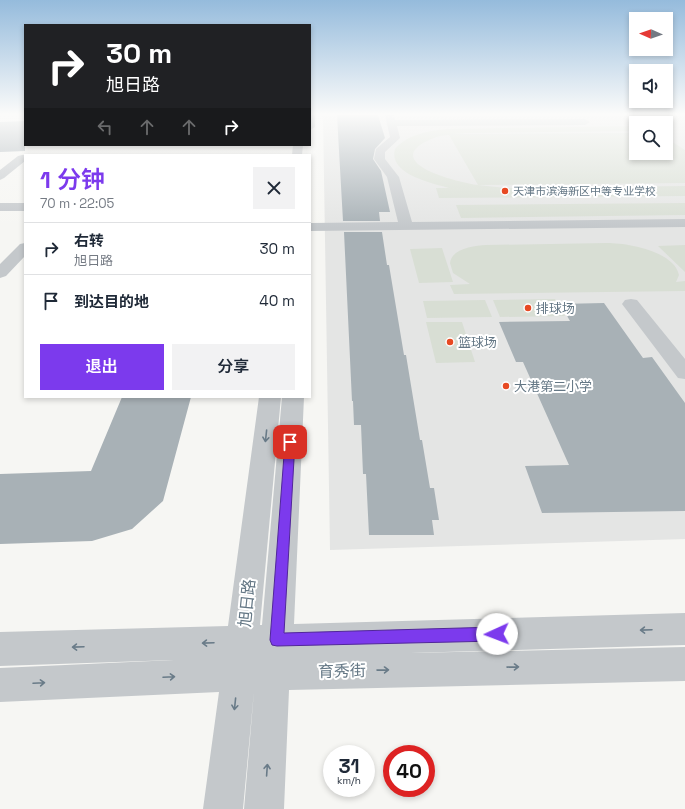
<!DOCTYPE html>
<html lang="zh">
<head>
<meta charset="utf-8">
<style>
	:root { --surface:#fff; --page:#f2f2f3; --text:#1f2937; --muted:#747a83; --line:#e0e1e3; --accent:#7c3aed }
	body { margin:0; font-family:"Space Grotesk","Noto Sans SC",sans-serif; background:var(--page); color:var(--text); height:100vh; display:flex; flex-direction:column; font-size:15px; white-space:nowrap }
	* { box-sizing:border-box; margin:0 }
	p { font-size:13px; color:var(--muted) }
	.icon { flex:none; width:22px; height:22px; fill:none; stroke:currentColor; stroke-width:2; stroke-linecap:round; stroke-linejoin:round }
	.map { position:relative; flex:1; overflow:hidden }
	.drawer { position:absolute; left:24px; top:154px; width:287px; height:244px; display:flex; flex-direction:column; background:var(--surface); border-radius:0px; box-shadow:0 2px 6px #0003 }
	.drawer>* { flex:none }
	.banner { position:absolute; left:24px; top:24px; width:287px; height:122px; border-radius:0px; box-shadow:0 2px 6px #0003; background:#202124; color:#fff; overflow:hidden }
	.needle { width:26px; rotate:272deg }
	.tools { position:absolute; left:629px; top:12px; display:grid; gap:8px }
	.tools a { display:grid; place-items:center; width:44px; height:44px; border-radius:0px; background:var(--surface); box-shadow:0 2px 6px #0003; font-size:20px }
	.speed { position:absolute; left:323px; top:745px; display:flex; gap:8px; font-size:20px; font-weight:700; text-align:center }
	.speed>* { display:grid; place-content:center; width:52px; height:52px; border-radius:50%; background:var(--surface); box-shadow:0 2px 6px #0003; line-height:1 }
	.speed small { font-size:10px; font-weight:400 }
	.speed .limit { border:6px solid #d22; background:#fff; color:#111 }
	.pin { position:absolute; display:grid; place-items:center; width:34px; height:34px; color:#fff; margin:-17px; border-radius:8px; box-shadow:0 2px 6px #0006 }
	.me { position:absolute; width:44px; margin:-22px; rotate:268deg; stroke-linejoin:round; filter:drop-shadow(0 0 3px #0008) }
	.turn { display:flex; align-items:center; gap:14px; height:84px; padding:0 16px; font-size:18px }
	.turn .icon { width:52px; height:52px; stroke-width:2.5 }
	.turn b { display:block; font-size:28px; line-height:34px }
	.lanes { display:flex; align-items:center; height:38px; padding:0 16px; background:#0003; justify-content:center; gap:20px; direction:ltr }
	.lanes .off { opacity:.35 }
	.round { display:grid; place-items:center; flex:none; width:42px; height:42px; border-radius:0px; background:var(--page) }
	.overview { display:flex; align-items:center; justify-content:space-between; height:68px; padding:0 16px }
	h1 { font-size:24px; font-weight:600; line-height:30px; color:var(--accent) }
	.cta { display:flex; gap:8px; margin-top:auto; padding:8px 16px }
	.cta a { flex:1; height:46px; border-radius:0px; background:var(--accent); color:#fff; font-size:16px; font-weight:600; line-height:46px; text-align:center }
	.cta a+a { background:var(--page); color:var(--text) }
	ul { padding:0; list-style:none }
	li { display:flex; align-items:center; gap:12px; height:52px; padding:0 16px; border-top:1px solid var(--line) }
	li div { flex:1 }
	li b { display:block; font-size:15px }
	li em { font-style:normal }
	.map>svg:first-child { display:block }
</style>
</head>
<body>
<div class="map">
<svg width="685" height="809" viewBox="0 0 685 809">
	<rect width="100%" height="100%" fill="#f6f6f3"/>
	<path fill="#e4e5e4" fill-rule="evenodd" d="M 323,115 L 685,115 L 685,539 L 330,550 ZM 636,123 L 666,123 L 666,153 L 636,153 Z"/>
	<path fill="#d8ded4" fill-rule="evenodd" d="M 636,126 L 636,131 L 468,133 L 451,134 L 636,133 L 636,153 L 666,153 L 666,138 L 685,150 L 685,183 L 478,185 L 506,188 L 685,186 L 685,196 L 439,198 L 436,188 L 449,188 C 431,183 388,174 395,149 C 408,134 429,131 447,129 ZM 449,135 L 478,185 C 466,184 390,167 420,145 C 429,139 440,135 449,135 Z
		M 685,203 L 685,215 L 461,218 L 456,205 Z
		M 607,243 C 627,243 674,251 679,275 L 676,282 L 685,281 L 685,291 L 454,294 L 450,285 L 470,284 L 453,273 L 450,263 C 452,248 474,246 486,245 Z
		M 685,245 L 685,272 L 658,246 Z
		M 442,248 L 453,282 L 419,283 L 410,249 Z
		M 555,299 L 565,316 L 500,317 L 493,300 Z
		M 485,300 L 492,317 L 427,318 L 423,301 Z
		M 426,322 L 462,322 L 475,362 L 436,363 Z"/>
	<path fill="#a8b1b6" d="M 337,115 L 378,115 L 385,138 L 375,149 L 373,159 L 381,171 L 390,212 L 379,212 L 380,221 L 343,221 Z
		M 25,121 L 25,151 L 0,152 L 0,122 Z
		M 344,232 L 382,232 L 387,265 L 389,265 L 404,355 L 406,355 L 420,440 L 422,440 L 430,488 L 434,488 L 439,520 L 432,520 L 434,535 L 369,535 L 366,474 L 363,474 L 361,425 L 354,425 L 353,401 L 352,401 Z
		M 604,303 L 643,358 L 652,357 L 685,403 L 685,511 L 542,513 L 525,466 L 569,465 L 523,362 L 516,362 L 499,322 L 570,321 L 560,304 Z
		M 122,397 L 191,397 L 163,501 L 132,529 L 92,541 L 0,544 L 0,474 L 91,471 Z"/>
	<g fill="none" stroke-linecap="round" stroke-linejoin="round">
		<path fill="#c4c8cb" fill-rule="evenodd" d="M 310,115 L 315,115 L 315,127 L 310,130 Z
			M 385,115 L 393,115 L 395,120 L 585,119 L 590,122 L 585,125 L 397,126 L 400,138 L 385,152 L 385,159 L 399,177 L 412,222 L 685,219 L 685,227 L 310,231 L 310,223 L 398,222 L 387,177 L 374,159 L 376,149 L 390,137 Z
			M 293,145 L 303,145 L 302,155 L 292,155 Z
			M 22,155 L 25,155 L 25,161 L 4,178 L 0,180 L 0,170 L 18,156 Z
			M 0,203 L 25,203 L 25,211 L 0,211 Z
			M 25,243 L 25,256 L 6,276 L 0,278 L 0,264 L 20,244 Z
			M 631,299 L 637,300 L 685,359 L 685,379 L 678,378 L 622,304 L 625,300 Z
			M 259,397 L 281,397 L 260,625 L 262,625 L 282,397 L 304,397 L 294,624 L 685,613 L 685,645 L 411,653 L 685,647 L 685,681 L 289,690 L 284,809 L 244,809 L 254,691 L 243,809 L 203,809 L 219,692 L 0,702 L 0,668 L 174,660 L 0,666 L 0,632 L 228,626 Z"/>
	</g>
	<defs><path id="oneway-shaft" d="M-6 0H5M1.5-3L5.5 0L1.5 3" fill="none" stroke-width="1.6" stroke-linecap="round" stroke-linejoin="round"/></defs>
	<g stroke="#697b88">
		<use href="#oneway-shaft" transform="translate(266 436) rotate(96)"/>
		<use href="#oneway-shaft" transform="translate(646 630) rotate(178)"/>
		<use href="#oneway-shaft" transform="translate(208 643) rotate(178)"/>
		<use href="#oneway-shaft" transform="translate(78 647) rotate(178)"/>
		<use href="#oneway-shaft" transform="translate(513 667) rotate(-1)"/>
		<use href="#oneway-shaft" transform="translate(383 670) rotate(-1)"/>
		<use href="#oneway-shaft" transform="translate(169 677) rotate(-3)"/>
		<use href="#oneway-shaft" transform="translate(39 683) rotate(-3)"/>
		<use href="#oneway-shaft" transform="translate(235 704) rotate(96)"/>
		<use href="#oneway-shaft" transform="translate(267 770) rotate(-86)"/>
	</g>
	<linearGradient id="sky" x2="0" y2="1"><stop stop-color="#95bbdc"/><stop offset="0.5" stop-color="#fbfbfa"/><stop offset="1" stop-color="#fbfbfa" stop-opacity="0"/></linearGradient>
	<rect width="685" height="228" fill="url(#sky)"/>
	<path fill="#7c3aed" stroke="#51269a" d="M 290,439 L 295,442 L 284,633 L 497,627 L 501,629 L 503,634 L 501,639 L 497,641 L 277,646 L 272,645 L 270,640 L 285,442 Z"/>
	<g fill="#e74922" stroke="#fff" stroke-width="1.5">
		<circle cx="505" cy="191" r="4"/>
		<circle cx="528" cy="308" r="4"/>
		<circle cx="450" cy="342" r="4"/>
		<circle cx="506" cy="386" r="4"/>
	</g>
	<g text-anchor="middle" dominant-baseline="central" stroke-width="4" stroke-linejoin="round" paint-order="stroke">
		<g font-size="11" fill="#647785" stroke="#fff" text-anchor="start">
			<text x="513" y="191">天津市滨海新区中等专业学校</text>
		</g>
		<g font-size="13" fill="#647785" stroke="#fff" text-anchor="start">
			<text x="536" y="308">排球场</text>
			<text x="458" y="342">篮球场</text>
			<text x="514" y="386">大港第二小学</text>
		</g>
		<g font-size="16" fill="#647785" stroke="#fff">
			<text transform="translate(247 603) rotate(-84)">旭日路</text>
			<text transform="translate(342 671) rotate(-1)">育秀街</text>
		</g>
	</g>
</svg>
<div class="tools">
<a><svg class="needle" viewBox="-14 -14 28 28"><path d="M0-13l5 13h-10z" fill="#e53935"/><path d="M0 13l5-13h-10z" fill="#747a83"/></svg></a>
<a><svg class="icon" aria-label="sound" viewBox="0 0 24 24"><path d="M4 9h4l5-4v14l-5-4H4zM17 9q2 3 0 6"/></svg></a>
<a><svg class="icon" aria-label="search" viewBox="0 0 24 24"><circle cx="10" cy="10" r="6"/><path d="M15 15l6 6"/></svg></a>
</div>
<div class="speed"><div>31<small>km/h</small></div><div class="limit">40</div></div>
<div class="pin" style="left:290px;top:442px;background:#d93025"><svg class="icon" aria-label="arrive" viewBox="0 0 24 24"><path d="M6 21V4h12l-3 4 3 4H6"/></svg></div>
<svg class="me" style="left:497px;top:634px" viewBox="-20 -20 40 40"><circle r="19" fill="#fff"/><path d="M0-13L10 11 0 6-10 11z" fill="#7c3aed"/></svg>
<div class="banner">
<div class="turn"><svg class="icon" aria-label="right" viewBox="0 0 24 24"><path d="M7 20v-9h11M14 6l5 5-5 5"/></svg><div><b>30 m</b>旭日路</div></div>
<div class="lanes"><svg class="icon off" aria-label="left" viewBox="0 0 24 24"><path d="M17 20v-9H6M10 6l-5 5 5 5"/></svg><svg class="icon off" aria-label="ahead" viewBox="0 0 24 24"><path d="M12 20V5M6 11l6-6 6 6"/></svg><svg class="icon off" aria-label="ahead" viewBox="0 0 24 24"><path d="M12 20V5M6 11l6-6 6 6"/></svg><svg class="icon" aria-label="right" viewBox="0 0 24 24"><path d="M7 20v-9h11M14 6l5 5-5 5"/></svg></div>
</div>
<section class="drawer">
<div class="overview"><div><h1>1 分钟</h1><p>70 m · 22:05</p></div><a class="round"><svg class="icon" aria-label="close" viewBox="0 0 24 24"><path d="M6 6l12 12M18 6L6 18"/></svg></a></div>
<ul>
<li><svg class="icon" aria-label="right" viewBox="0 0 24 24"><path d="M7 20v-9h11M14 6l5 5-5 5"/></svg><div><b>右转</b><p>旭日路</p></div><em>30 m</em></li>
<li><svg class="icon" aria-label="arrive" viewBox="0 0 24 24"><path d="M6 21V4h12l-3 4 3 4H6"/></svg><div><b>到达目的地</b></div><em>40 m</em></li>
</ul>
<div class="cta"><a>退出</a><a>分享</a></div>
</section>
</div>
</body>
</html>
